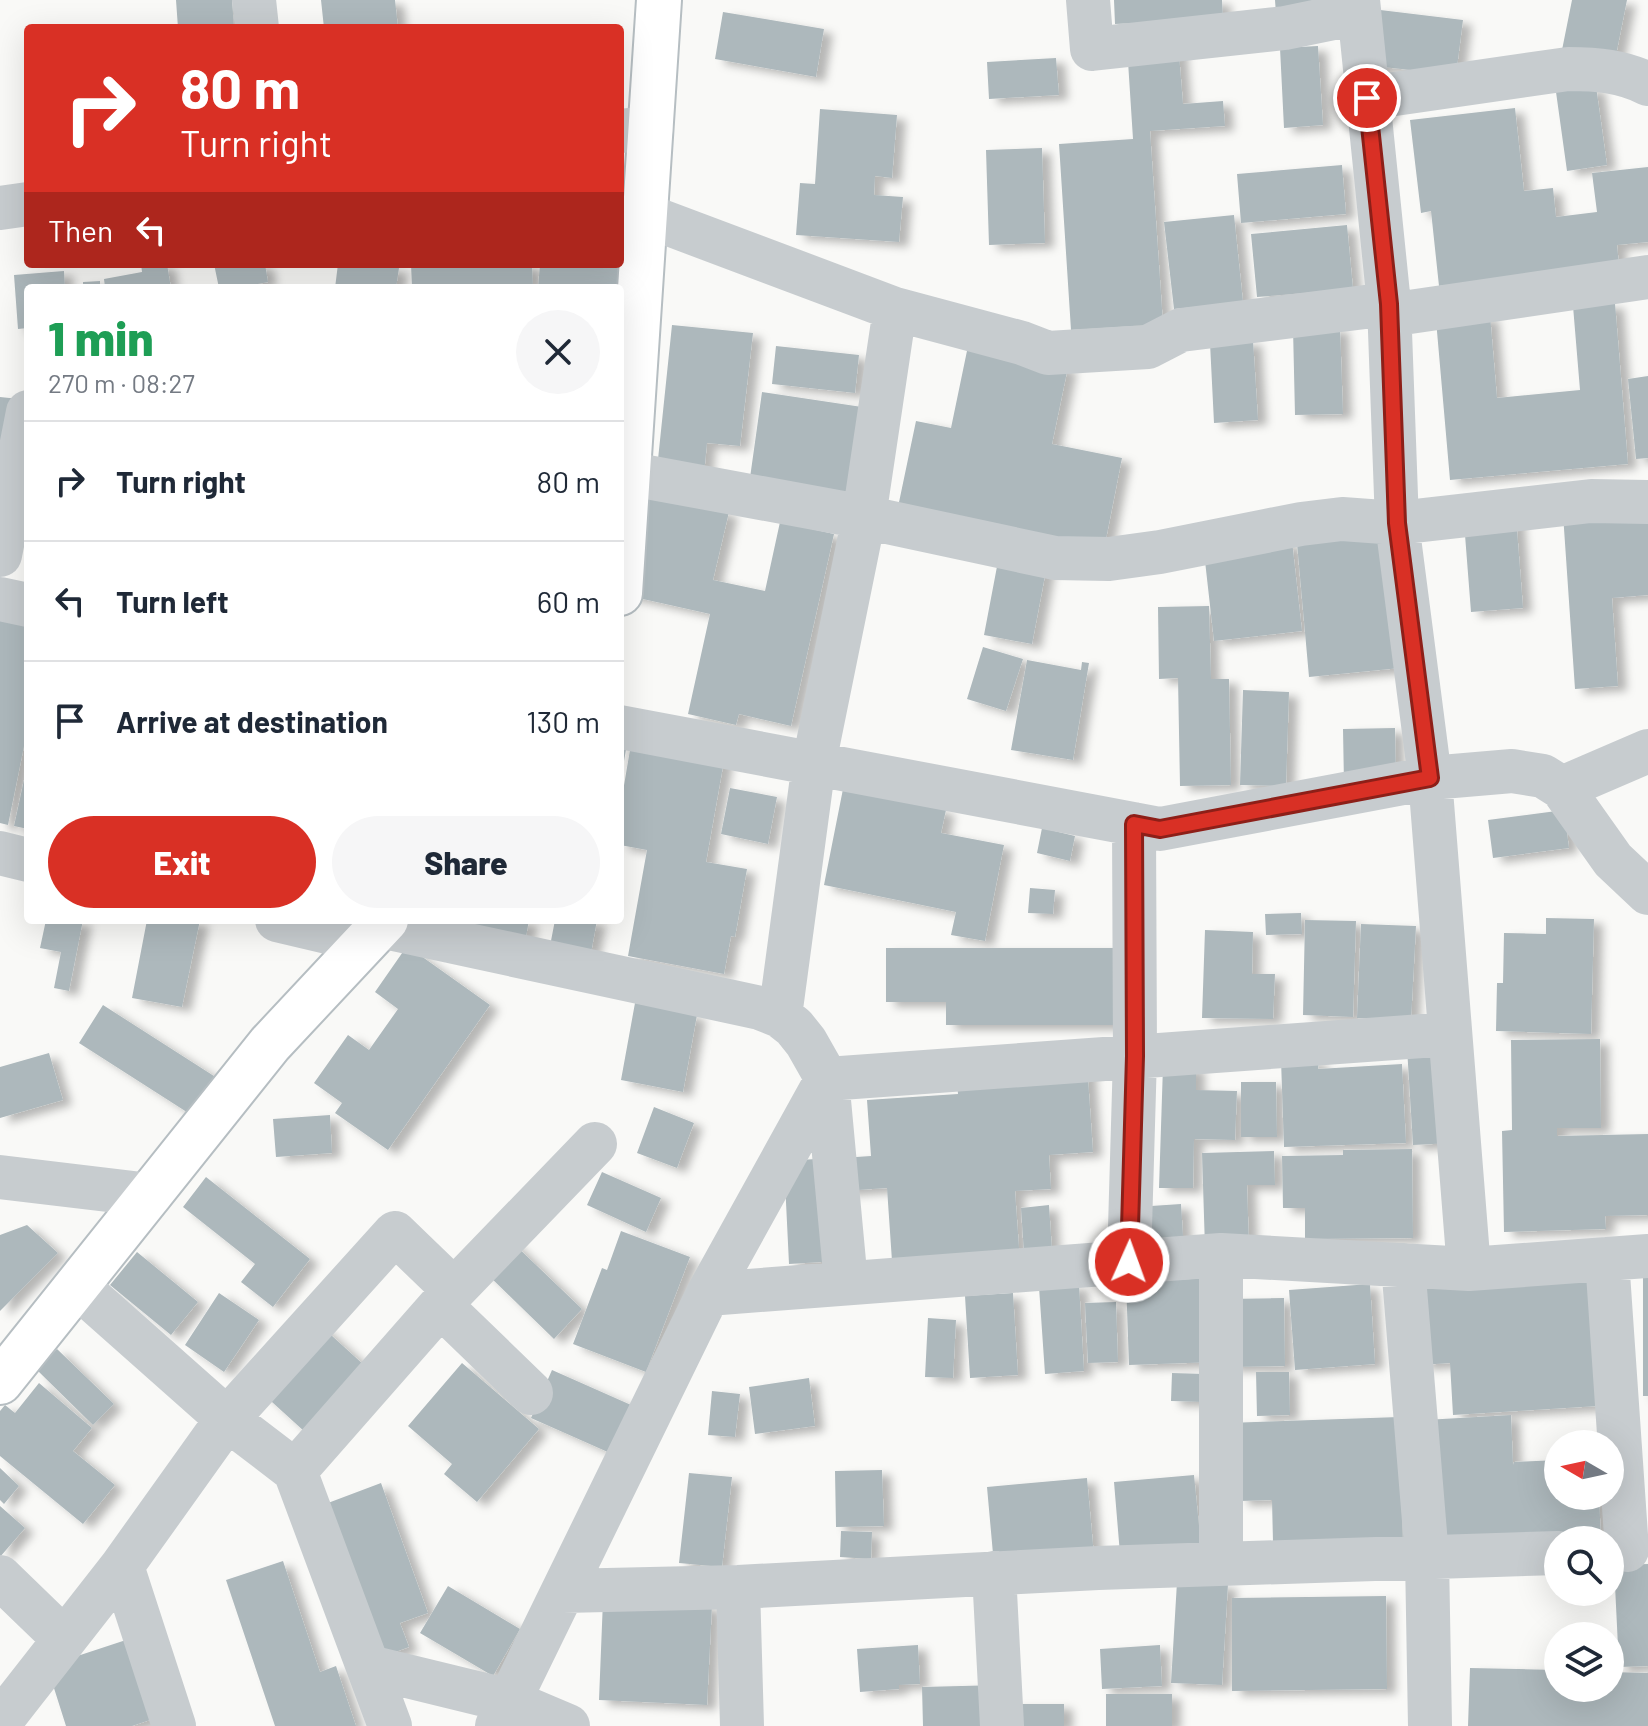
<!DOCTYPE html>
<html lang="en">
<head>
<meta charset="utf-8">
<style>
	:root { --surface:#fff; --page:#f6f6f7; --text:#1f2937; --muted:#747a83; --line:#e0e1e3; --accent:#d93025 }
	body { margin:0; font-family:Barlow,sans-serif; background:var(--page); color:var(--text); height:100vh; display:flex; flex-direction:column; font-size:30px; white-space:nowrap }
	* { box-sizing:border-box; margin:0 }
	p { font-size:26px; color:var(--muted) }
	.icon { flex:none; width:44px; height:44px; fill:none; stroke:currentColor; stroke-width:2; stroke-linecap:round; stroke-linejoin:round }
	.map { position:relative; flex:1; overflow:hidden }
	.sheet { position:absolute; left:24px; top:284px; width:600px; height:640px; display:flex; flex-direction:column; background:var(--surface); border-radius:8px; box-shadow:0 8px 32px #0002 }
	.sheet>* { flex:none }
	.guide { position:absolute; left:24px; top:24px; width:600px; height:244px; border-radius:8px; box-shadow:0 8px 32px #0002; background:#d93025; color:#fff; overflow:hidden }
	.needle { width:52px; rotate:279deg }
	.buttons { position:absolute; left:1544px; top:1430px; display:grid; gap:16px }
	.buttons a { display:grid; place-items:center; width:80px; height:80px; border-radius:50%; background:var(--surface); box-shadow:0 8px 32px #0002; font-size:40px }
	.pin { position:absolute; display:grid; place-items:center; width:68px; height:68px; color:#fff; margin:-34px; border:4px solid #fff; border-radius:50%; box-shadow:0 2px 8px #0007 }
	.me { position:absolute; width:88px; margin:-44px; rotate:2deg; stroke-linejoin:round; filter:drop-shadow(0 0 6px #0008) }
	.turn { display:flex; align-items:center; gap:28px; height:168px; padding:0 24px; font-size:36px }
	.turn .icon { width:104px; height:104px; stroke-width:2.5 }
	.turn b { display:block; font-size:56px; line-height:68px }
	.then { display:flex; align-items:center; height:76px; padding:0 24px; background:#0003; gap:16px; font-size:30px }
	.round { display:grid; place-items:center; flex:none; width:84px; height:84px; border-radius:42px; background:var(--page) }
	.overview { display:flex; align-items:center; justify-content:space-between; height:136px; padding:0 24px }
	h1 { font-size:48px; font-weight:800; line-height:60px; color:#1e9e55 }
	.primary-button { display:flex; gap:16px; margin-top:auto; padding:16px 24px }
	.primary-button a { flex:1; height:92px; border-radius:48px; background:var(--accent); color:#fff; font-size:32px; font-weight:800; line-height:92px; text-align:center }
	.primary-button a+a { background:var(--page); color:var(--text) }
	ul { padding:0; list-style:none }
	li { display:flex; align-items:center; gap:24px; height:120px; padding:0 24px; border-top:2px solid var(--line) }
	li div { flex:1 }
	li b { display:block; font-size:30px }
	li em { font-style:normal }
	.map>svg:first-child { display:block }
</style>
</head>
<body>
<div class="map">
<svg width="1648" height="1726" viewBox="0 0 1648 1726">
	<defs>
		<filter id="shadow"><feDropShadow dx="9" dy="5" stdDeviation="4" flood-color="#0004"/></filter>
	</defs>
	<rect width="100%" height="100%" fill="#f9f9f7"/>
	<path fill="#adb8bc" filter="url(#shadow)" d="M 176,0 L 232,0 L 234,28 L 178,28 Z
		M 321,0 L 395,0 L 398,28 L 324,28 Z
		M 1114,0 L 1222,0 L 1223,19 L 1115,24 Z
		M 1275,0 L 1330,0 L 1276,14 Z
		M 1572,0 L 1627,0 L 1615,60 L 1562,50 Z
		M 1372,9 L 1463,20 L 1456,75 L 1365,65 Z
		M 723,12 L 824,29 L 816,77 L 715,59 Z
		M 1178,42 L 1183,104 L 1223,101 L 1225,126 L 1150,131 L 1163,324 L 1071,330 L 1059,144 L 1133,139 L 1127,46 Z
		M 1318,46 L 1323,125 L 1284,128 L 1280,48 Z
		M 1056,58 L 1059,95 L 989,99 L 987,62 Z
		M 1596,86 L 1607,165 L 1567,171 L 1556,92 Z
		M 1515,108 L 1524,191 L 1553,188 L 1556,217 L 1597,212 L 1592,173 L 1648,167 L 1648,242 L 1617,245 L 1619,265 L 1439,286 L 1431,211 L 1421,213 L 1410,120 Z
		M 820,109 L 897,115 L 892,178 L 875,176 L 874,195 L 903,197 L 899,242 L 796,235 L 800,183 L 815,184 Z
		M 1042,148 L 1045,243 L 989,245 L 986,150 Z
		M 1342,165 L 1346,214 L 1241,223 L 1237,174 Z
		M 1234,215 L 1243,302 L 1174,309 L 1164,222 Z
		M 1347,225 L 1353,289 L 1257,297 L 1251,234 Z
		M 620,230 L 639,231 L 620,288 L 538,288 L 540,264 L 620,264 Z
		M 141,264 L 167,264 L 171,288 L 105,288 L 104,279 L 142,272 Z
		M 214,264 L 265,264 L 268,282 L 237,288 L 219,288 Z
		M 338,264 L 399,268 L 396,288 L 335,288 Z
		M 411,264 L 532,264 L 533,287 L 412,288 Z
		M 64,271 L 65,288 L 28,288 L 28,328 L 18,329 L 14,275 Z
		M 100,281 L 100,288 L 83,288 L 83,282 Z
		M 1615,303 L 1628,464 L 1450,480 L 1436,320 L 1490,315 L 1497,398 L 1580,390 L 1573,306 Z
		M 672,325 L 753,333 L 740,446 L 707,443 L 704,474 L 657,469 Z
		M 1340,327 L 1343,414 L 1295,415 L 1293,328 Z
		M 1253,340 L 1258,420 L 1214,423 L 1210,343 Z
		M 776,346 L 859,355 L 855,393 L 772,384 Z
		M 968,346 L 1068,367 L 1052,444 L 1122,458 L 1104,549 L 898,507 L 916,421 L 951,428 Z
		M 1648,376 L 1648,458 L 1636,459 L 1628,379 Z
		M 762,392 L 862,407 L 849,500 L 749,485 Z
		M 0,397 L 19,399 L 0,445 Z
		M 648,494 L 729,512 L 713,580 L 765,591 L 780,522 L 834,534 L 791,726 L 739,714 L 736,725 L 688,714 L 710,614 L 625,595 Z
		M 1648,507 L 1648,595 L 1612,598 L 1618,686 L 1575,689 L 1563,514 Z
		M 1516,517 L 1523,608 L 1471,612 L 1464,522 Z
		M 1390,534 L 1400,668 L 1309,677 L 1297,543 Z
		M 1292,541 L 1302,631 L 1214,641 L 1204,552 Z
		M 999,556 L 1047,565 L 1032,644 L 984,635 Z
		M 1209,606 L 1211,679 L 1229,679 L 1231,785 L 1180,786 L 1178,678 L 1159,679 L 1158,607 Z
		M 0,613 L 28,618 L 28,747 L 24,746 L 8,825 L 0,823 Z
		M 983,647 L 1023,659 L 1006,711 L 967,699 Z
		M 1027,660 L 1081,670 L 1082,662 L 1089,663 L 1073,760 L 1011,750 Z
		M 1243,690 L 1289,692 L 1286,786 L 1240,785 Z
		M 1395,728 L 1396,781 L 1344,783 L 1343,729 Z
		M 620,737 L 628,738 L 622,773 L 620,773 Z
		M 632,738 L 725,755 L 706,862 L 747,869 L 735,937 L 731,936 L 724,974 L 628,956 L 647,850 L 620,845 L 620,809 Z
		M 27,766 L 28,766 L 28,829 L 14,826 Z
		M 730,788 L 777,797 L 768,844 L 721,834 Z
		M 843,789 L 946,810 L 941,833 L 1004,845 L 985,941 L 951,935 L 956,912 L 824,885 Z
		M 1564,810 L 1569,848 L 1493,858 L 1488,820 Z
		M 1042,828 L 1075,836 L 1070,861 L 1037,853 Z
		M 1030,888 L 1055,890 L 1053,914 L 1028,913 Z
		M 1301,913 L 1302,934 L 1266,935 L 1265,914 Z
		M 1546,918 L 1594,919 L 1591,1034 L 1496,1031 L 1497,983 L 1503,983 L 1504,933 L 1546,934 Z
		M 46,920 L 83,920 L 69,991 L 54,988 L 61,952 L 40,948 Z
		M 147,920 L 200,920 L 182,1007 L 132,998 Z
		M 465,920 L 529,920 L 526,937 L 465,924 Z
		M 555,920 L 597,920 L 591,953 L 550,946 Z
		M 1305,920 L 1356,921 L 1353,1017 L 1303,1015 Z
		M 1361,924 L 1416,926 L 1411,1020 L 1357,1018 Z
		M 1205,930 L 1253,932 L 1252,974 L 1275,974 L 1273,1019 L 1202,1018 Z
		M 407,946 L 490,1005 L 388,1150 L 335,1113 L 342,1103 L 314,1083 L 348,1035 L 369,1050 L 398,1009 L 375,992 Z
		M 886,948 L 1114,948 L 1114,1025 L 946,1025 L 946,1002 L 886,1002 Z
		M 635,1003 L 697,1015 L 683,1092 L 621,1080 Z
		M 103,1005 L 217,1078 L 193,1116 L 79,1043 Z
		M 1600,1039 L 1601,1128 L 1557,1128 L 1557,1136 L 1648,1134 L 1648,1215 L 1605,1216 L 1606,1229 L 1504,1232 L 1502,1131 L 1512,1130 L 1511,1040 Z
		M 1447,1046 L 1452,1143 L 1413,1145 L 1407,1048 Z
		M 49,1053 L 63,1100 L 0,1118 L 0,1067 Z
		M 1281,1060 L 1319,1060 L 1318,1069 L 1402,1064 L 1406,1143 L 1284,1147 Z
		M 1087,1064 L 1093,1152 L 1049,1155 L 1051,1189 L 1015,1191 L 1020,1262 L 892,1261 L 887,1188 L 843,1191 L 841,1158 L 871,1156 L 867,1100 L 958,1094 L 956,1073 Z
		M 1163,1066 L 1196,1066 L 1196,1090 L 1237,1091 L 1235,1140 L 1194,1139 L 1193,1188 L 1159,1188 Z
		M 1241,1082 L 1276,1082 L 1277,1137 L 1241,1137 Z
		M 654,1107 L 694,1123 L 677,1168 L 637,1153 Z
		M 330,1115 L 332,1153 L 276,1157 L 273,1119 Z
		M 1412,1149 L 1413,1238 L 1305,1239 L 1305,1208 L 1283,1208 L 1282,1156 L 1343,1155 L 1343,1150 Z
		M 1274,1151 L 1275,1185 L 1247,1185 L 1249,1247 L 1205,1248 L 1202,1153 Z
		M 832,1158 L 837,1261 L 789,1264 L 784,1161 Z
		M 602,1172 L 661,1198 L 646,1232 L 587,1205 Z
		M 206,1177 L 310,1259 L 273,1307 L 241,1282 L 255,1264 L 183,1207 Z
		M 1181,1204 L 1184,1252 L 1139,1255 L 1136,1207 Z
		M 1049,1205 L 1052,1251 L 1024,1253 L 1021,1208 Z
		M 27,1225 L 58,1253 L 0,1311 L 0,1235 Z
		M 621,1231 L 690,1257 L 646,1372 L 573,1344 L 602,1268 L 607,1270 Z
		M 511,1241 L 582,1309 L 554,1339 L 483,1270 Z
		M 137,1252 L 198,1302 L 171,1335 L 110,1285 Z
		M 1643,1260 L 1648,1260 L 1648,1396 L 1643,1396 Z
		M 1590,1268 L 1598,1406 L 1453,1415 L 1450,1363 L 1421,1365 L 1416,1279 Z
		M 1214,1278 L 1216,1362 L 1129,1365 L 1126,1282 Z
		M 1079,1284 L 1084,1371 L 1045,1374 L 1039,1287 Z
		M 1370,1284 L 1375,1364 L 1295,1370 L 1289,1290 Z
		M 219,1293 L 259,1320 L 224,1372 L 185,1345 Z
		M 1013,1293 L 1018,1375 L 970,1378 L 965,1296 Z
		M 1284,1298 L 1285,1366 L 1228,1367 L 1226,1299 Z
		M 1116,1302 L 1118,1362 L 1088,1363 L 1085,1303 Z
		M 928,1318 L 956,1320 L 953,1378 L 925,1377 Z
		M 320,1325 L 365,1366 L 305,1432 L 261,1392 Z
		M 57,1349 L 114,1404 L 93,1425 L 37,1370 Z
		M 462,1363 L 539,1429 L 477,1502 L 444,1474 L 452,1464 L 408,1426 Z
		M 552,1370 L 631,1405 L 610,1453 L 531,1418 Z
		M 1256,1372 L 1289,1372 L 1290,1415 L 1257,1416 Z
		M 1172,1373 L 1205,1374 L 1204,1402 L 1171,1401 Z
		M 809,1378 L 815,1426 L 755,1434 L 749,1387 Z
		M 39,1383 L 92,1428 L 73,1451 L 115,1485 L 83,1524 L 0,1456 L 0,1411 L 5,1405 L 15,1413 Z
		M 712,1391 L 740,1394 L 735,1437 L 708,1435 Z
		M 1511,1415 L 1513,1465 L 1514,1462 L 1558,1460 L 1558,1496 L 1599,1496 L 1601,1540 L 1558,1540 L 1431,1549 L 1425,1420 Z
		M 1399,1417 L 1403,1548 L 1273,1542 L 1272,1500 L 1240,1501 L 1228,1423 Z
		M 0,1468 L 19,1486 L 4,1504 L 0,1500 Z
		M 882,1470 L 884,1526 L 836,1527 L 835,1471 Z
		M 689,1473 L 732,1477 L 722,1567 L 679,1563 Z
		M 1194,1475 L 1201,1546 L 1120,1554 L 1114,1482 Z
		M 1087,1478 L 1094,1556 L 994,1565 L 987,1487 Z
		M 381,1483 L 428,1613 L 400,1623 L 409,1647 L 376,1659 L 320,1506 Z
		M 0,1506 L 25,1528 L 0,1557 Z
		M 841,1531 L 872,1532 L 871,1559 L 840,1557 Z
		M 283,1561 L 320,1672 L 336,1666 L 356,1726 L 275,1726 L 226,1580 Z
		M 1648,1564 L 1648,1666 L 1619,1667 L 1614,1565 Z
		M 1177,1582 L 1228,1584 L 1222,1685 L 1171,1683 Z
		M 448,1586 L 520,1629 L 493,1676 L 420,1633 Z
		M 1386,1596 L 1387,1689 L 1232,1691 L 1232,1598 Z
		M 603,1600 L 712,1605 L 707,1705 L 599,1700 Z
		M 129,1639 L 156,1718 L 132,1726 L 66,1726 L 47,1666 Z
		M 918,1645 L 920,1684 L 899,1685 L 899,1689 L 860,1692 L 857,1649 Z
		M 1160,1645 L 1162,1686 L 1102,1689 L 1100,1649 Z
		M 1470,1668 L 1558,1670 L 1558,1688 L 1610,1688 L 1610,1672 L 1648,1673 L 1648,1726 L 1468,1726 Z
		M 1000,1685 L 1001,1726 L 923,1726 L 922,1687 Z
		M 1106,1694 L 1172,1694 L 1172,1726 L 1106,1726 Z
		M 1006,1704 L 1064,1704 L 1064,1726 L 1006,1726 Z"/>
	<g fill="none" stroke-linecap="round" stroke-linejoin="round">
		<defs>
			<path id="secondary" d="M 620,593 L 659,0
				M 0,1382 L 270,1044 L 386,920"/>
		</defs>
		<use href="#secondary" stroke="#b6bec2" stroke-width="48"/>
		<path stroke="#c7cccf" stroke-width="44" d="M 254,0 L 257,28
			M 1088,0 L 1092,49 L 1285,28 L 1358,13
			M 1358,0 L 1389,304 L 1397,523 L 1430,778 L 1469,1269 L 1648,1256
			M 1367,98 L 1568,69 C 1597,69 1622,71 1648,84
			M 620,131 L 651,128
			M 0,208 L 28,204
			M 645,215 L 895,309
			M 1389,315 L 1648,277
			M 620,472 L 864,517 L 1055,558 L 1109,559 L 1160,552 L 1301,524 L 1342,519 L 1397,523 L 1591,501 L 1648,502
			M 0,555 L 28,412
			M 0,599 L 28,605
			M 620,727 L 1160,829 L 1430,778 L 1512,771 L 1543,776 L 1562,788 L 1613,860 L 1648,893
			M 1562,788 L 1648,751
			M 0,853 L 28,860
			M 277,920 L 366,941
			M 380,926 L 760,1008 L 780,1016 L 794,1027 L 806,1042 L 827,1079 L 846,1283
			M 780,1016 L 814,763 L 864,517 L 895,309 L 1022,343 L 1048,353 L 1148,347 L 1181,330 L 1389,304
			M 0,1177 L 150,1195
			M 1221,1255 L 1221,1564
			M 1607,1259 L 1627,1550
			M 1129,1262 L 1135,1056 L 1134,824
			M 1403,1265 L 1427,1557 L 1430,1726
			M 77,1286 L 227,1419 L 295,1471 L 390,1726
			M 708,1294 L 827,1079 L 1450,1034
			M 441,1306 L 531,1393
			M 295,1471 L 454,1290 L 595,1144
			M 122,1566 L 227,1419 L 395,1233 L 454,1290
			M 994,1573 L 1002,1726
			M 0,1577 L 64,1639
			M 738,1587 L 742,1726
			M 563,1591 L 738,1587 L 1098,1568 L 1558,1553
			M 370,1667 L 509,1701 L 568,1726
			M 0,1722 L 122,1566 L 174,1726
			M 497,1726 L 708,1294 L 1221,1255 L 1469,1269"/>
		<use href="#secondary" stroke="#fff" stroke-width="44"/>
	</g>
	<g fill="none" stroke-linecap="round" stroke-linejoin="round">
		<defs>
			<path id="route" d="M 1129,1262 L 1135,1056 L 1134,824 L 1160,829 L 1430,778 L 1397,523 L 1389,304 L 1367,98"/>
		</defs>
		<use href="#route" stroke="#8d1f18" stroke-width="20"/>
		<use href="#route" stroke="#d93025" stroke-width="14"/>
	</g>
</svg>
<div class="buttons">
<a><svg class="needle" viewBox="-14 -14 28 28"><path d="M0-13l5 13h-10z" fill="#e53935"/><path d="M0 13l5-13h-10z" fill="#747a83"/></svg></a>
<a><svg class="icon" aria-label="search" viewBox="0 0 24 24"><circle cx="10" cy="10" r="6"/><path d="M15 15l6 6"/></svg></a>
<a><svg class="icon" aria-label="layers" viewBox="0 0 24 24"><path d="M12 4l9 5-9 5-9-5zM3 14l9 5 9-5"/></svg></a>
</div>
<div class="pin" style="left:1367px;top:98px;background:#d93025"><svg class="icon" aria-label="arrive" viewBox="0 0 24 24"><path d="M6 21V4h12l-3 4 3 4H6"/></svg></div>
<svg class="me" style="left:1129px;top:1262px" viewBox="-20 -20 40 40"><circle r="17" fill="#d93025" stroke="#fff" stroke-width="3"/><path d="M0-11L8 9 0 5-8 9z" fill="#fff"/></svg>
<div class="guide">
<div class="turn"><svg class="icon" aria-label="right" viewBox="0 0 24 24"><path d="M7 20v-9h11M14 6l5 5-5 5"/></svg><div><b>80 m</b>Turn right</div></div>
<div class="then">Then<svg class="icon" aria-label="left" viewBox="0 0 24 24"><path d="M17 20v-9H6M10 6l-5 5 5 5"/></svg></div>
</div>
<section class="sheet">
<div class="overview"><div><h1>1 min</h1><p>270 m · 08:27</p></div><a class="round"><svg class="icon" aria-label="close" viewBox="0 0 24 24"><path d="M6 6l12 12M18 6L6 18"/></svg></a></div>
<ul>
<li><svg class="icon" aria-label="right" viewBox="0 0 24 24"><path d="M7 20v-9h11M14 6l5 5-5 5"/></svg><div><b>Turn right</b></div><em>80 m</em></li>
<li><svg class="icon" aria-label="left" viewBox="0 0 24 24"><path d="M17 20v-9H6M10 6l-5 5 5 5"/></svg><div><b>Turn left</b></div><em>60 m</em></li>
<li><svg class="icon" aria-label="arrive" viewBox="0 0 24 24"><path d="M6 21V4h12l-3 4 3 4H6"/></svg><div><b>Arrive at destination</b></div><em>130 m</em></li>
</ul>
<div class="primary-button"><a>Exit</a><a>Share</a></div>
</section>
</div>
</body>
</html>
